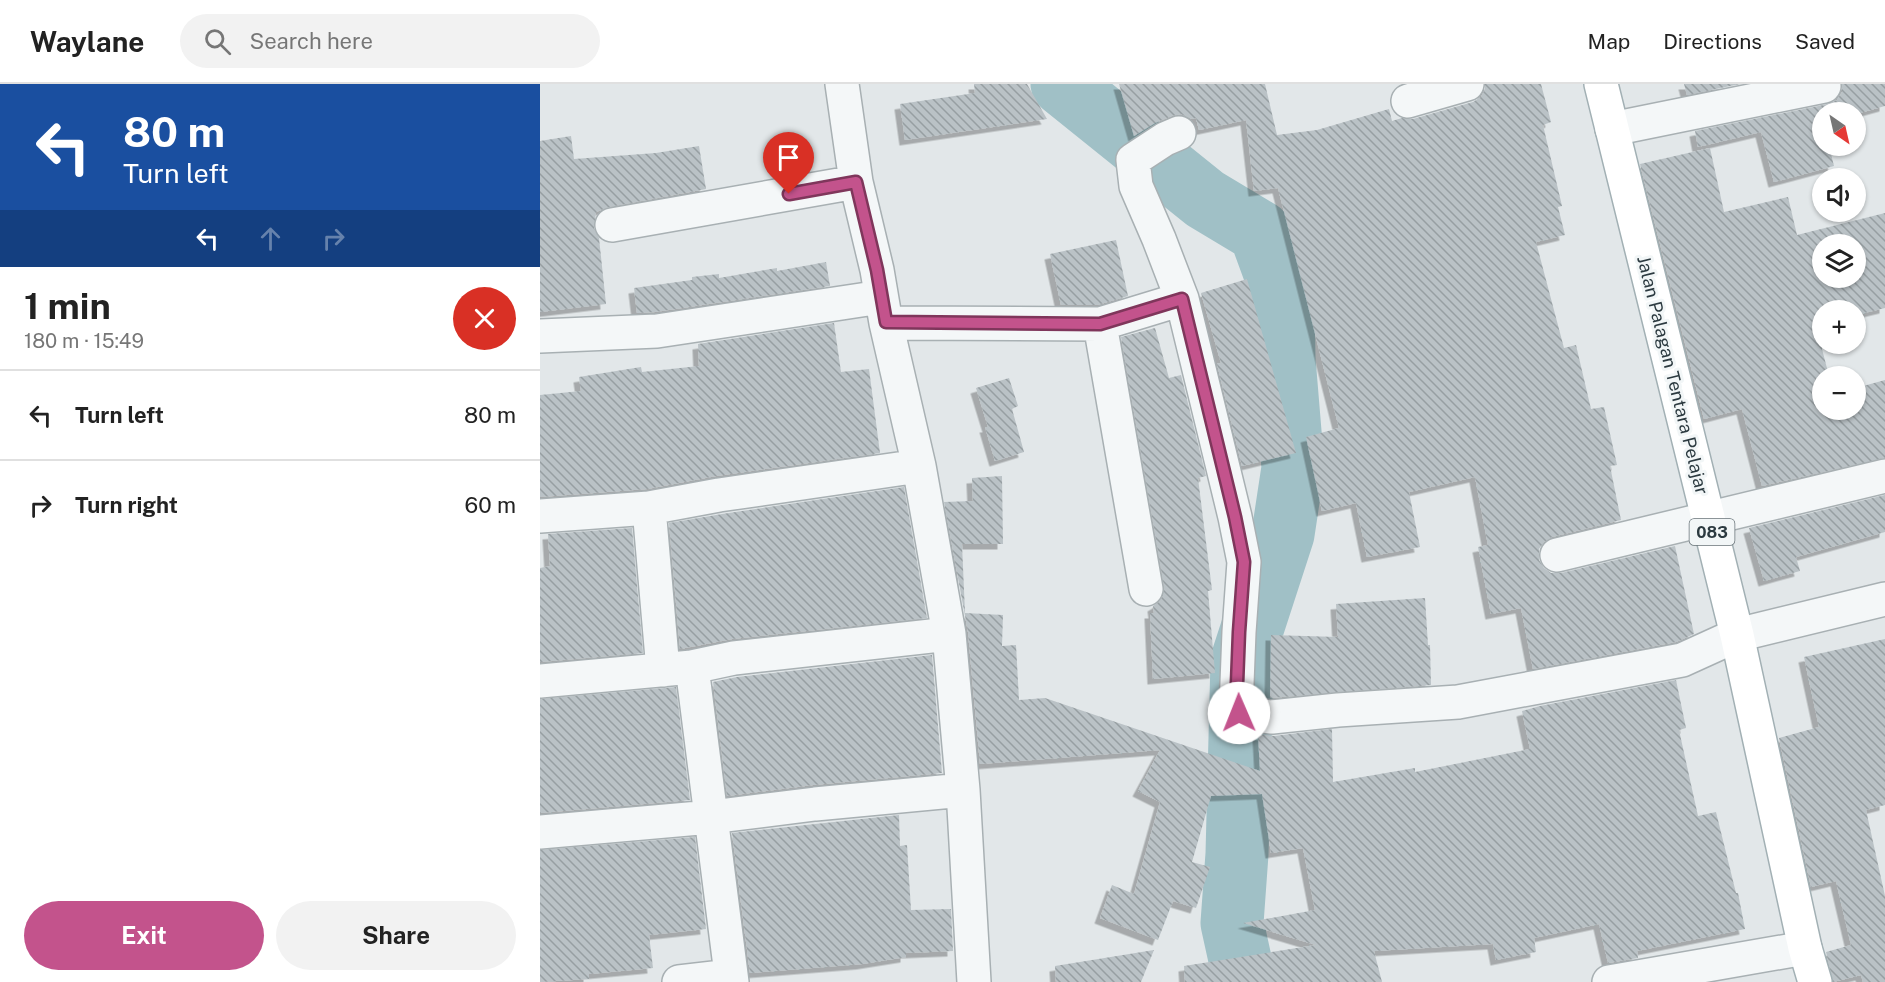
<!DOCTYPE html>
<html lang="en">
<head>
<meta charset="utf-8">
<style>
	:root { --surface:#fff; --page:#f2f2f2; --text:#222; --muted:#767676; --line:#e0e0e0; --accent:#c3538c }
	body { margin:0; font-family:"Public Sans",sans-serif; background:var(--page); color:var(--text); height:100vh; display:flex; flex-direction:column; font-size:22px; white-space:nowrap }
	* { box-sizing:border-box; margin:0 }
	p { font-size:20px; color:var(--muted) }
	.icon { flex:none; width:33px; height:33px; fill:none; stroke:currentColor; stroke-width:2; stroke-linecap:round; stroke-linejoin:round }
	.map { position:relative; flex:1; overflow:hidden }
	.drawer { display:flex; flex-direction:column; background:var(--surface); width:540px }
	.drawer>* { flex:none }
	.top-card { background:#1a4fa0; color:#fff; overflow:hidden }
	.needle { width:39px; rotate:146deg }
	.fabs { position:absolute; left:1272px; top:18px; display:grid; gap:12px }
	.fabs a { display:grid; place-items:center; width:54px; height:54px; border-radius:50%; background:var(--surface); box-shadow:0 2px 4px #0004; font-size:30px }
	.pin { position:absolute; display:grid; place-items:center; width:51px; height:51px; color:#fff; margin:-62px -26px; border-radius:50% 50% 50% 0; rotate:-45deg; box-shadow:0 0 6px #0007 }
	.pin .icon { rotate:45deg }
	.me { position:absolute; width:66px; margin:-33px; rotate:359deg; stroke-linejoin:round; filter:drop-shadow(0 0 4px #0008) }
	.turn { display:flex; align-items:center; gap:21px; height:126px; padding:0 24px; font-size:27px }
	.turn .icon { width:78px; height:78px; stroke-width:2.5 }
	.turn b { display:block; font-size:42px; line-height:51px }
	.lanes { display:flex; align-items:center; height:57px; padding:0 24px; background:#0003; justify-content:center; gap:30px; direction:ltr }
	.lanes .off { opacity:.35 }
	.round { display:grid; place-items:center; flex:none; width:63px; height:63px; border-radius:32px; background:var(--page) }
	.summary { display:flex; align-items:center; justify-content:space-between; height:102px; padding:0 24px }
	h1 { font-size:36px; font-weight:700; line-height:45px }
	.action { display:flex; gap:12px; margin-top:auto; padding:12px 24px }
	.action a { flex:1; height:69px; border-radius:36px; background:var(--accent); color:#fff; font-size:24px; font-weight:700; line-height:69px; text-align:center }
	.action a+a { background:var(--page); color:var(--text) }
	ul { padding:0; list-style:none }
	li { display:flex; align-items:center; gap:18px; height:90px; padding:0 24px; border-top:2px solid var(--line) }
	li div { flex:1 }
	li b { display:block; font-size:22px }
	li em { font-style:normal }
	header { display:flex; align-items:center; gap:36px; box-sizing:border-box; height:84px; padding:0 30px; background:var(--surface); border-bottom:2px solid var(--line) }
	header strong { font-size:28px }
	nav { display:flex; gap:33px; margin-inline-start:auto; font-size:21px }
	.search { width:420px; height:54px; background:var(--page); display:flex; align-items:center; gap:15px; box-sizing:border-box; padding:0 21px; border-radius:33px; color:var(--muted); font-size:22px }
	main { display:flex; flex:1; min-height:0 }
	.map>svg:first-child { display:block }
</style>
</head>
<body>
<header>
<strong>Waylane</strong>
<div class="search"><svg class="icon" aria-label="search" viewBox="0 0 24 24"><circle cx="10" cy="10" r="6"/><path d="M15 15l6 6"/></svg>Search here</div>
<nav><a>Map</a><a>Directions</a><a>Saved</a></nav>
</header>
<main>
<section class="drawer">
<div class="top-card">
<div class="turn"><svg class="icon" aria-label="left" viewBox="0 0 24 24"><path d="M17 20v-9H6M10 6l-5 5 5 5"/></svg><div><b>80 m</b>Turn left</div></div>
<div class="lanes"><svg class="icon" aria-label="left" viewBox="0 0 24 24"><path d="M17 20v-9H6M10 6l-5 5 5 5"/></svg><svg class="icon off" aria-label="ahead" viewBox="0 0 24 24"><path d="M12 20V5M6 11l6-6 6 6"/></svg><svg class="icon off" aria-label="right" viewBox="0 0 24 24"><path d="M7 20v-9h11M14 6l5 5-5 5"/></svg></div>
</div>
<div class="summary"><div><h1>1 min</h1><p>180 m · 15:49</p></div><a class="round" style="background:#d93025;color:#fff"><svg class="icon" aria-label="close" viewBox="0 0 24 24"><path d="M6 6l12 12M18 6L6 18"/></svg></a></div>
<ul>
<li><svg class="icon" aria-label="left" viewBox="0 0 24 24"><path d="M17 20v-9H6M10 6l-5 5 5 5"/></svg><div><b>Turn left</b></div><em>80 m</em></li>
<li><svg class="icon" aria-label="right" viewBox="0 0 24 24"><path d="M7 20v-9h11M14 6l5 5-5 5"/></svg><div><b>Turn right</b></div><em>60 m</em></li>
</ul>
<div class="action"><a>Exit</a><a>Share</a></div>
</section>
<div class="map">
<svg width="1345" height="898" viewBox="0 0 1345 898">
	<defs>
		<pattern id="building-back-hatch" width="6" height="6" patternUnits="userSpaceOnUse" patternTransform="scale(1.5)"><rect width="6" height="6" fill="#bac2c6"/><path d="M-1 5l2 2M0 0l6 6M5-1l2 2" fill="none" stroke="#979fa2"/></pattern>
		<filter id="shadow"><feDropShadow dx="-5.5" dy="5.5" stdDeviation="0" flood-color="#0004"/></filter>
	</defs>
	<rect width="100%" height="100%" fill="#e2e7e9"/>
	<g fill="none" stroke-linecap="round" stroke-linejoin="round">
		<path stroke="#a0c0c6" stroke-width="63" d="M 522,0 L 665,115 L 720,148 L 743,211 L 744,275 L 753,384 L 743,450 L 702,576 L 697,770 L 692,839 L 705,898"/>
	</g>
	<path fill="url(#building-back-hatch)" fill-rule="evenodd" filter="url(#shadow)" d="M 434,0 L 487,0 L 507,35 L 365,56 L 360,20 L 435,9 Z
		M 579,0 L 725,0 L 737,51 L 777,46 L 849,25 L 852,37 L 862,34 L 873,35 L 933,18 L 941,13 L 945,5 L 945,0 L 1001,0 L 1011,38 L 1003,41 L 1022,122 L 1018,123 L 1025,151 L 996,158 L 1024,264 L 1036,261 L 1051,325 L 1064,323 L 1077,381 L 1070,382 L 1081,436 L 1012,453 L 1004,458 L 999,465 L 999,476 L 1004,484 L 1011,489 L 1021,489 L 1135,462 L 1154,550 L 1136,558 L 993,585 L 981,524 L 951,530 L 938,463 L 948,461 L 935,393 L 869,408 L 880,463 L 827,473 L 816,419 L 782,427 L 766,353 L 799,344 L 738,104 L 714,107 L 706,36 L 659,46 L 656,34 L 652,35 L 641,30 L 632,32 L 615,39 L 594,52 Z
		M 1144,0 L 1200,0 L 1147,11 Z
		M 1302,0 L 1345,0 L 1345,22 L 1316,30 L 1316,28 L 1282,28 L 1282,62 L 1289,62 L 1294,82 L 1234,98 L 1221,48 L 1158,63 L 1155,47 L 1288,20 L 1297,16 L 1302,8 Z
		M 31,52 L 34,75 L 116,69 L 159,62 L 166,105 L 69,123 L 56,128 L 54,144 L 59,154 L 66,220 L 0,228 L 0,57 Z
		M 1170,64 L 1184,128 L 1248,113 L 1257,151 L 1345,129 L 1345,224 L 1316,231 L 1316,226 L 1282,226 L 1282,265 L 1289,292 L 1282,292 L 1282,326 L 1316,326 L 1316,304 L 1345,296 L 1345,374 L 1222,402 L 1202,325 L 1164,335 L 1100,80 ZM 1282,160 L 1316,160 L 1316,194 L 1282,194 Z
		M 576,156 L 588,212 L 557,221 L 521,221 L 510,170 Z
		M 286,178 L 290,202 L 115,228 L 97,229 L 94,204 L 152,196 L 152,193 L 179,190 L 179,194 L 237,184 L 237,187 Z
		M 707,195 L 756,369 L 702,382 L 677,280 L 681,279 L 661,209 Z
		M 294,239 L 301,288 L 329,285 L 340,369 L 176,392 L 107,405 L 0,413 L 0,311 L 41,307 L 39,293 L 101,283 L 102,288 L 159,282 L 158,260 Z
		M 615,244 L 629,294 L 641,291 L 666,392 L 658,394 L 672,506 L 668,507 L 675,589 L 613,595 L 610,529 L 614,529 L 613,522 L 618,519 L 623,512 L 624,502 L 581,253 Z
		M 469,294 L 478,322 L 472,325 L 484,368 L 455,377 L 445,343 L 448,343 L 436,304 Z
		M 462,392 L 463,460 L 422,460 L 425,529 L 463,531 L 462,562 L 476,561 L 479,616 L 505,614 L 720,687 L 718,650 L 734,652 L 792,645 L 793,698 L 875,684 L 875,688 L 990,665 L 982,627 L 1000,622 L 1136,596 L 1146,644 L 1139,646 L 1158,732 L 1176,728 L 1196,809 L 1198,809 L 1205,845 L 1097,867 L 1098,874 L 1068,879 L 1059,840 L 994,854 L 996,868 L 956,876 L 953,860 L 834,867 L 842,898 L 645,898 L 644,882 L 776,861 L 703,839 L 775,826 L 763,764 L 731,769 L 722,710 L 671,712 L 652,778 L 670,783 L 656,824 L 633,817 L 618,856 L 560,834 L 572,801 L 594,810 L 620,718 L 598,707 L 620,666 L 440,680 L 428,548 L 404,418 L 433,417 L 432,394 Z
		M 364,403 L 387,534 L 192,555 L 140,565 L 129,439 L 182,430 Z
		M 1345,411 L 1345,448 L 1256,473 L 1260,487 L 1224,497 L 1209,444 Z
		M 92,444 L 103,569 L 0,578 L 0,484 L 10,482 L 8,450 Z
		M 885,514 L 888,561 L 890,561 L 891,601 L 730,614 L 731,551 L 798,553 L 796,520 Z
		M 1345,555 L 1345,721 L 1326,726 L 1345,812 L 1345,898 L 1323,898 L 1321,891 L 1293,898 L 1286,868 L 1311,861 L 1296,797 L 1271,803 L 1239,654 L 1279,643 L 1264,573 Z
		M 392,571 L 402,689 L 273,701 L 187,712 L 173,598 L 197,593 Z
		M 136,603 L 150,716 L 0,729 L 0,615 Z
		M 359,731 L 360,762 L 367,761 L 371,826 L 411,825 L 413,867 L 366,869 L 366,873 L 322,880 L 210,889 L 192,749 Z
		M 155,753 L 166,845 L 109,851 L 113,884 L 49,890 L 49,895 L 0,898 L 0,766 Z
		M 614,866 L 601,898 L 516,898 L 515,882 Z"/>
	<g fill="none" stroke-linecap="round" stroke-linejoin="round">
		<defs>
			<path id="minor" d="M 302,0 L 316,98 L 337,186 L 346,239 L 379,382 L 409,550 L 423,706 L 434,898
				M 868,17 L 927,0
				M 1072,45 L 1284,2
				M 639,49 L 625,55 L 593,76 L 596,102 L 619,155 L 642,215 L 695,433 L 704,478 L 699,548 L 696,625 L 698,629 L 732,633 L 798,626 L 918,618 L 1142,576 L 1197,551 L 1345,515
				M 72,141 L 316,98
				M 346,239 L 560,240 L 642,215
				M 560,240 L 606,505
				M 0,252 L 117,247 L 341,213
				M 109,424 L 123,586
				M 0,432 L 109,424 L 179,411 L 379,382
				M 1017,471 L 1345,392
				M 152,583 L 192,898
				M 0,597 L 152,583 L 194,574 L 409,550
				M 0,748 L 171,733 L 275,720 L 423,706
				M 139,898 L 191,892
				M 1069,898 L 1265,864"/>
			<path id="major" d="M 1061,0 L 1197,551 L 1265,864 L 1275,898"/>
		</defs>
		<use href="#minor" stroke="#a8b0b3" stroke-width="36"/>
		<use href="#major" stroke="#a2b0b4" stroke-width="36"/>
		<use href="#minor" stroke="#f4f7f8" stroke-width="33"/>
		<use href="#major" stroke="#fff" stroke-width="33"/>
	</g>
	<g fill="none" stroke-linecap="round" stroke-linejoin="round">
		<defs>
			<path id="route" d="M 249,110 L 316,98 L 337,186 L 346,238 L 560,240 L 642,215 L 695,433 L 704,478 L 699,548 L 696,625 L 699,629"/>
		</defs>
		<use href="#route" stroke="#7f365b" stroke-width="15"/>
		<use href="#route" stroke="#c3538c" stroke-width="10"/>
	</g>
	<g text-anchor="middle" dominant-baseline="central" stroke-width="6" stroke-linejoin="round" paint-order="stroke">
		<rect fill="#f2f6f7" stroke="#677277" stroke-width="1.5" x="1149.5" y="435" width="45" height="26" rx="4.5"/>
		<g font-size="16" font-weight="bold" fill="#2c3a40">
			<text x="1172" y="448">083</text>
		</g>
		<g font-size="18" fill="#2c3a40" stroke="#f2f6f7">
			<text transform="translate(1133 291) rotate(76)">Jalan Palagan Tentara Pelajar</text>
		</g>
	</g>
</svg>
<div class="fabs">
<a><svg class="needle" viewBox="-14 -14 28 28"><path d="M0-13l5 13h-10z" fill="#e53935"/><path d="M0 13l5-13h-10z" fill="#767676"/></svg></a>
<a><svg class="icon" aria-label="sound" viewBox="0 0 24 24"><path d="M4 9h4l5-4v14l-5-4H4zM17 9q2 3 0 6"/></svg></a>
<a><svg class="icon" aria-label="layers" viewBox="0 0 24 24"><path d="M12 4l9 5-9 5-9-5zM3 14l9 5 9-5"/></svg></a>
<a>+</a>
<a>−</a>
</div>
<div class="pin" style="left:249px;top:110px;background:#d93025"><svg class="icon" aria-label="arrive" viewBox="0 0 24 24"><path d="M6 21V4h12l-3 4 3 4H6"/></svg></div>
<svg class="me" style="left:699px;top:629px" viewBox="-20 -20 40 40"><circle r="19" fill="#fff"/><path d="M0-13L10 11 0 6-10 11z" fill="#c3538c"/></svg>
</div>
</main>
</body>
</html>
